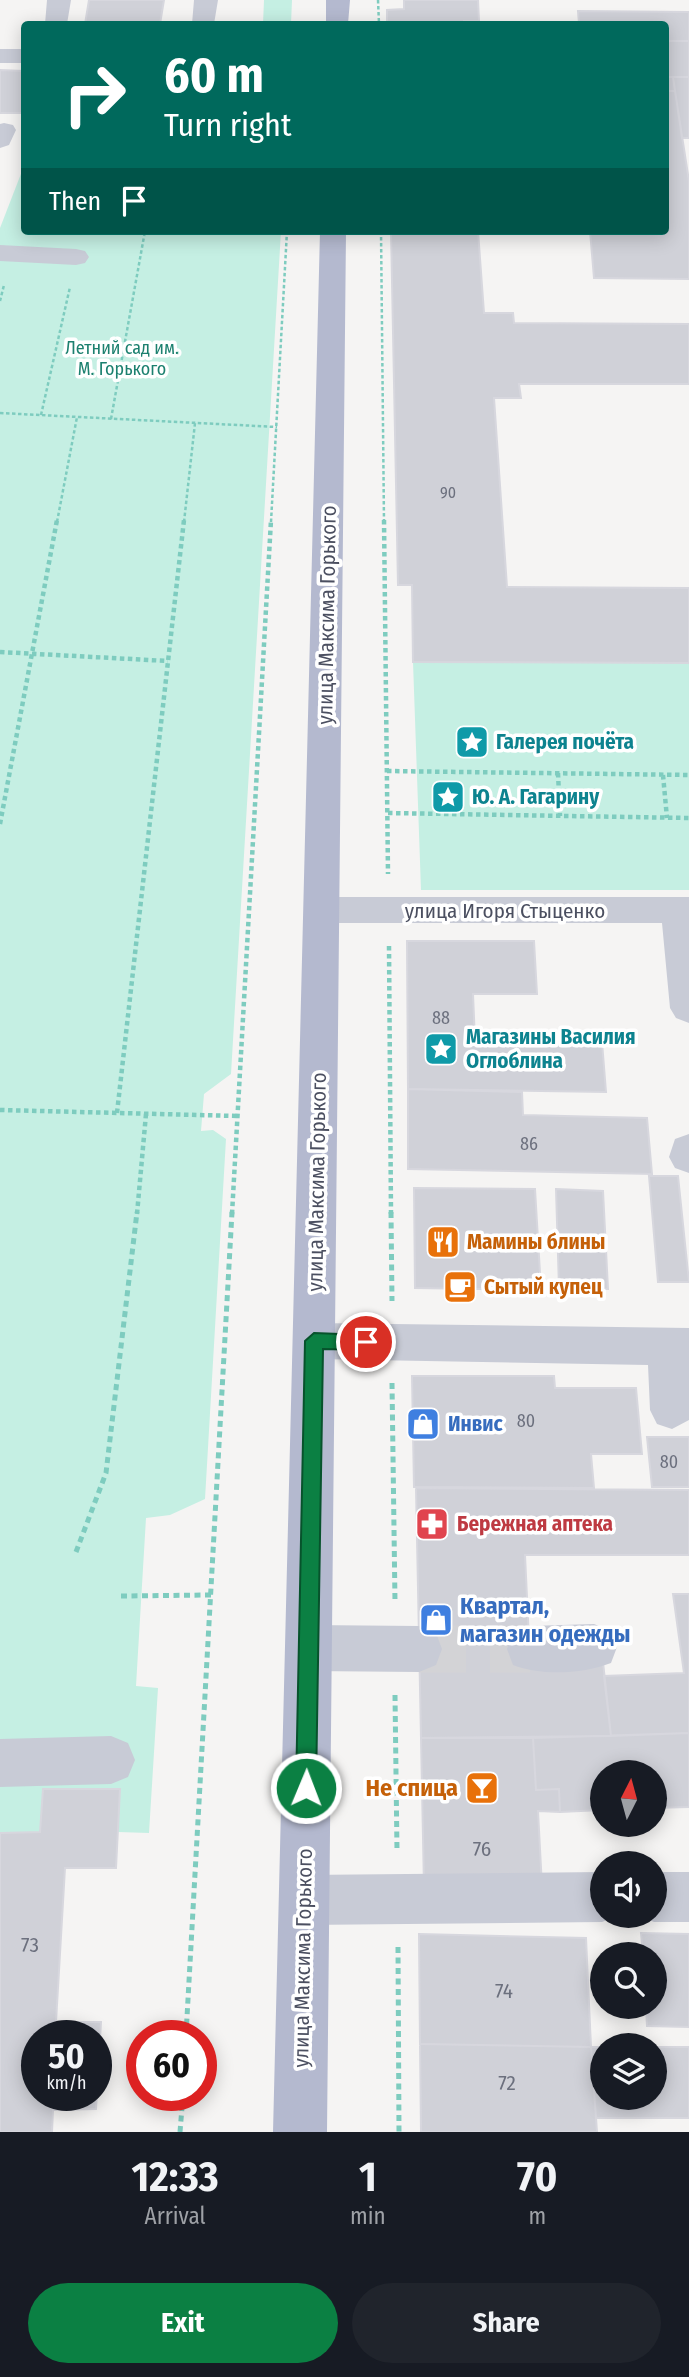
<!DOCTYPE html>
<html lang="en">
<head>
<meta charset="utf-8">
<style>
	:root { --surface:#171b24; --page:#20242c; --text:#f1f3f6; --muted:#9ea1a6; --accent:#0b8043 }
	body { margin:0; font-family:"Fira Sans Condensed",sans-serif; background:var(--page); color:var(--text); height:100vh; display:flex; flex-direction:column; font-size:26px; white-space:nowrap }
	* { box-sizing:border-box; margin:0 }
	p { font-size:23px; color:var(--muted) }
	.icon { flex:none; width:38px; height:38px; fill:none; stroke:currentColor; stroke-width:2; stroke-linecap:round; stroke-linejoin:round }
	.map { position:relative; height:2132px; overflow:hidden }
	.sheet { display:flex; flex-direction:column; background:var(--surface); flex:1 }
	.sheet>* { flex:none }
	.top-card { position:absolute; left:21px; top:21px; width:648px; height:214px; border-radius:7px; box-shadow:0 4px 18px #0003; background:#00695c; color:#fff; overflow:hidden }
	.needle { width:46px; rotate:6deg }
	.tools { position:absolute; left:590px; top:1760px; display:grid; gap:14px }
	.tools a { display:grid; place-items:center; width:77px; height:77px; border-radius:50%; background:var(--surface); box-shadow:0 4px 18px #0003; font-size:35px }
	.speed { position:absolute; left:21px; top:2020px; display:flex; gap:14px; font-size:35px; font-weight:700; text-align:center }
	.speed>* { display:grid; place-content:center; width:91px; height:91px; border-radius:50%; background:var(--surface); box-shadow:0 4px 18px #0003; line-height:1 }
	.speed small { font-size:18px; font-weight:400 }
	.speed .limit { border:10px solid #d22; background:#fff; color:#111 }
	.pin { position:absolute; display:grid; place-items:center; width:60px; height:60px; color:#fff; margin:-30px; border:4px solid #fff; border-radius:50%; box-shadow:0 2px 7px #0007 }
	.me { position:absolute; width:77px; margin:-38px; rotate:1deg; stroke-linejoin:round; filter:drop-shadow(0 0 5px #0008) }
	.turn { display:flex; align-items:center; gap:24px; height:147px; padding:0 28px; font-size:32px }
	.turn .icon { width:91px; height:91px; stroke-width:2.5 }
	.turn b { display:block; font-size:49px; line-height:60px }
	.then { display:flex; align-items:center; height:66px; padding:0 28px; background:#0003; gap:14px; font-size:26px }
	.eta { display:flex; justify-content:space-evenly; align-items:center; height:119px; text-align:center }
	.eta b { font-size:42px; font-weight:700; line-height:49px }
	.primary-button { display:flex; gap:14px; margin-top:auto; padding:14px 28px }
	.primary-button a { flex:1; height:80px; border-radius:42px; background:var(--accent); color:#fff; font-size:28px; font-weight:700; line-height:80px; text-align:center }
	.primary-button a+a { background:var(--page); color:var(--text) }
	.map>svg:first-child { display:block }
</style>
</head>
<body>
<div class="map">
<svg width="689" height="2132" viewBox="0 0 689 2132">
	<rect width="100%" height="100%" fill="#f5f4f3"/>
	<path fill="#c5efe3" d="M 264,0 L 292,0 L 291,24 L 263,24 Z
		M 24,166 L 24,231 L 281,231 L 231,1074 L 204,1094 L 201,1131 L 213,1130 L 226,1139 L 205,1499 L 170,1515 L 146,1518 L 136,1686 L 158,1688 L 149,1833 L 118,1832 L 119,1789 L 43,1789 L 40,1832 L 0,1833 L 0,228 Z
		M 413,662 L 689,663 L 689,890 L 421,890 Z"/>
	<path fill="#d0d1d8" stroke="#d7d7de" stroke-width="2" fill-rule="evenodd" d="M 89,0 L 164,0 L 160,24 L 85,24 Z
		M 404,0 L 478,0 L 479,21 L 464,21 L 464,24 L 387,24 L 387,10 L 404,9 Z
		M 578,11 L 689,12 L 689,41 L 665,41 L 665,24 L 579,24 Z
		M 665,41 L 689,41 L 689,77 L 665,77 Z
		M 0,70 L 24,71 L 24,113 L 0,113 Z
		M 665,77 L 673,77 L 675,91 L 665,91 Z
		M 673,77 L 689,77 L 689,138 L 682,138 Z
		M 665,91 L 675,91 L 689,181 L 689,279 L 594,278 L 590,231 L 665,231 Z
		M 391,231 L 478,231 L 484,313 L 513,313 L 514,323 L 689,324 L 689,384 L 519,384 L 521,398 L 494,398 L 507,587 L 689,588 L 689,663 L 413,662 L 412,585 L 398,585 Z
		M 407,941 L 534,941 L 537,994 L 473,994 L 475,1041 L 602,1042 L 606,1092 L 408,1089 Z
		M 408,1089 L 522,1092 L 523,1115 L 647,1118 L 652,1174 L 408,1169 Z
		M 649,1176 L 678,1176 L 689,1282 L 658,1282 Z
		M 414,1188 L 535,1189 L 541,1290 L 415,1288 Z
		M 556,1189 L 603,1191 L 608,1289 L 559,1288 Z
		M 412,1376 L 554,1376 L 555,1388 L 636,1388 L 642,1454 L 591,1454 L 594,1488 L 414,1487 Z
		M 647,1437 L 689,1437 L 689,1487 L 652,1487 Z
		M 416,1488 L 689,1490 L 689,1555 L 525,1555 L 530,1661 L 603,1662 L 611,1736 L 421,1738 Z
		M 673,1594 L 689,1594 L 689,1733 L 611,1736 L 604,1676 L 684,1673 Z
		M 689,1733 L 689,1807 L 654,1808 L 654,1773 L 602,1773 L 602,1810 L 560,1812 L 559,1789 L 536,1790 L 533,1738 Z
		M 421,1738 L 533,1738 L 536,1790 L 559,1789 L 560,1812 L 538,1811 L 542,1887 L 424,1887 Z
		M 43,1789 L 120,1789 L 116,1868 L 65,1868 L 56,2022 L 101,2022 L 96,2109 L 53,2110 L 52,2132 L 0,2132 L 0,1833 L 40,1832 ZM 37,2035 L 96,2035 L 96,2095 L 37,2095 Z
		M 641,1933 L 689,1934 L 689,2027 L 647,2026 L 646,2007 L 654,2007 L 654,1955 L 643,1955 Z
		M 419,1934 L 586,1938 L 591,2047 L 420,2044 Z
		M 420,2044 L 591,2047 L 597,2132 L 421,2132 Z
		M 591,2047 L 602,2047 L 602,2098 L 654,2098 L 654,2047 L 689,2047 L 689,2118 L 596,2118 Z"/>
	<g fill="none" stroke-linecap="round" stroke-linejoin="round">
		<path stroke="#d3d3d6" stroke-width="47" stroke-dasharray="47 24" stroke-linecap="butt" d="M 419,1649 L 530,1649"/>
		<path stroke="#7eccbf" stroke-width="2.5" stroke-dasharray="3.5 2.5" stroke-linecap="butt" d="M 378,0 L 379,24
			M 381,231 L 384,522
			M 0,301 L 4,285
			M 0,413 L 277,427
			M 41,415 L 70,287
			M 111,419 L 145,231
			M 57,522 L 77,417
			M 184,522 L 195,423
			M 271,522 L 287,231"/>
		<path stroke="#7eccbf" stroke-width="4.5" stroke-dasharray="4.5 3.5" stroke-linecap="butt" d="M 384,520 L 388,874
			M 0,652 L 168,661
			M 387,771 L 689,775
			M 558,773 L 560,816
			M 663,775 L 667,818
			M 388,813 L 689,818
			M 0,824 L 57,520
			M 389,946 L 391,1214
			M 0,1110 L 238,1116
			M 117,1113 L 184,520
			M 137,1214 L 146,1114
			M 232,1214 L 271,520"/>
		<path stroke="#7eccbf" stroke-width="5" stroke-dasharray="6 4.5" stroke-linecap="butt" d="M 391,1212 L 392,1301
			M 392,1383 L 395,1602
			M 76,1552 L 106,1473 L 137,1212
			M 121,1596 L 211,1595
			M 395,1695 L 397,1851
			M 398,1947 L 399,2132
			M 186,2035 L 232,1212
			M 180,2132 L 183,2095"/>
		<path fill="#c8cbd6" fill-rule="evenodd" d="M 47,0 L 71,0 L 67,24 L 45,24 Z
			M 194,0 L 218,0 L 214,24 L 192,24 Z
			M 0,49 L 24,49 L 24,63 L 0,63 Z
			M 4,123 L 13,125 L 16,130 L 9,145 L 0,148 L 0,124 Z
			M 0,245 L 76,249 L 85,251 L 89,257 L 85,263 L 76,265 L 0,261 Z
			M 322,897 L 689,897 L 689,1023 L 676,1018 L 670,1008 L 662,923 L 322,923 L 309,920 L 304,910 L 309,900 Z
			M 689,1134 L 689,1173 L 675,1168 L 669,1157 L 675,1139 Z
			M 314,1323 L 689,1328 L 689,1420 L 672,1429 L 657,1424 L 650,1410 L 648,1365 L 314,1359 L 299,1354 L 293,1341 L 299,1328 Z
			M 594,1624 L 611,1631 L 617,1647 L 611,1663 C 583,1674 541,1676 513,1665 L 507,1649 L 513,1633 L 530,1626 Z
			M 309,1625 L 419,1626 L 436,1633 L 442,1649 L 436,1665 L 419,1672 L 309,1671 L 292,1664 L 286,1648 L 292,1632 Z
			M 111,1736 L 128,1743 L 135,1760 L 128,1777 L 111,1784 L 0,1787 L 0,1739 Z
			M 602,1872 L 602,1916 L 617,1916 L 602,1922 L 304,1925 L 286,1918 L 279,1900 L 286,1882 L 304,1875 Z
			M 654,1872 L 689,1872 L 689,1922 L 654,1922 L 639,1916 L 654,1916 Z"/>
		<path fill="#b4b9cf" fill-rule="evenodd" d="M 326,0 L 350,0 L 348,24 L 326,24 Z
			M 320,231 L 346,231 L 327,2132 L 273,2132 Z"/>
	</g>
	<path fill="#0b8043" stroke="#07532c" stroke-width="2" d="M 314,1333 L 366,1335 L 375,1342 L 366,1350 L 323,1349 L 316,1788 L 313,1795 L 306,1798 L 299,1795 L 296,1788 L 305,1341 Z"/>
	<defs>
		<symbol id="sight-square" viewBox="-11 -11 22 22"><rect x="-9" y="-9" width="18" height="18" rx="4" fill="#0f9aa8" stroke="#fff"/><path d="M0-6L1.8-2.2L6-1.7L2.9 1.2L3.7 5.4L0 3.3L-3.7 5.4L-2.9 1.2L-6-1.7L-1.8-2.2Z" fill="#fff"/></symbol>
		<symbol id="restaurant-square" viewBox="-11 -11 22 22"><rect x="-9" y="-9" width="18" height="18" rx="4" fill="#e8710a" stroke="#fff"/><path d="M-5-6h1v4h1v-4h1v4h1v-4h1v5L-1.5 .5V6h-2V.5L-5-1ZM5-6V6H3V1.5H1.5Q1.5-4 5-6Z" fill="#fff"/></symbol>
		<symbol id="cafe-square" viewBox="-11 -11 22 22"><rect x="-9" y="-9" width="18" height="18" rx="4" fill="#e8710a" stroke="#fff"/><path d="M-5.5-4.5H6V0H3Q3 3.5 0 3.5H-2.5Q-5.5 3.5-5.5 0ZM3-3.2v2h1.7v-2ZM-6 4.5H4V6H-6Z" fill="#fff"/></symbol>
		<symbol id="shop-square" viewBox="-11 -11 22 22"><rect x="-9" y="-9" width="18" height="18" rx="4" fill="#3f7fe0" stroke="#fff"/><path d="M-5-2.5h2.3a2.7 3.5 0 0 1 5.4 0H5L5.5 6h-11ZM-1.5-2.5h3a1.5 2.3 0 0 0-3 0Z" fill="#fff"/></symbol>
		<symbol id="pharmacy-square" viewBox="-11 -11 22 22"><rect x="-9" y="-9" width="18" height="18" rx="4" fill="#e0444e" stroke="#fff"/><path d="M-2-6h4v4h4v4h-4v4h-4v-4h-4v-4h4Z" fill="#fff"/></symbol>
		<symbol id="bar-square" viewBox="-11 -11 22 22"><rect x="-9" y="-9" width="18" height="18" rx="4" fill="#e8710a" stroke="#fff"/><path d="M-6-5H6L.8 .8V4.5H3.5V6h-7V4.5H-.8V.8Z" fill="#fff"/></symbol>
	</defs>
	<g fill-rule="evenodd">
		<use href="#sight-square" x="453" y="723" width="38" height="38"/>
		<use href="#sight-square" x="429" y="778" width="38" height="38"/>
		<use href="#sight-square" x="422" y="1030" width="38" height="38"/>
		<use href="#restaurant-square" x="424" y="1223" width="38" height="38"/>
		<use href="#cafe-square" x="441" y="1268" width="38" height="38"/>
		<use href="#shop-square" x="404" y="1405" width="38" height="38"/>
		<use href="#pharmacy-square" x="413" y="1505" width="38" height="38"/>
		<use href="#shop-square" x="417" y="1601" width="38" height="38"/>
		<use href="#bar-square" x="463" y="1769" width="38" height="38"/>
	</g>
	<g text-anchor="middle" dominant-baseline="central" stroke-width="7" stroke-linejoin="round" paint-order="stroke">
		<g font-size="16" fill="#6c707e">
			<text x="448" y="492">90</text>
		</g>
		<g font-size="18" fill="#1c806f" stroke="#fff">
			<text x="122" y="348">Летний сад им.<tspan x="122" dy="21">М. Горького</tspan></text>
		</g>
		<g font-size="18" fill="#6c707e">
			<text x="441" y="1018">88</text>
			<text x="529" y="1144">86</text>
			<text x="526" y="1421">80</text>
			<text x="669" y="1462">80</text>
		</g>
		<g font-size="21" fill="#4b4f60" stroke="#fff">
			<text transform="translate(327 615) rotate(-89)">улица Максима Горького</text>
			<text x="505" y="911">улица Игоря Стыценко</text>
			<text transform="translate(317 1182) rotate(-89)">улица Максима Горького</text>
			<text transform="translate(303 1958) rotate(-89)">улица Максима Горького</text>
		</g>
		<g font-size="21" font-weight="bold" fill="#0d838f" stroke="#fff" text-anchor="start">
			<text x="496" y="742">Галерея почёта</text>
			<text x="472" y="797">Ю. А. Гагарину</text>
			<text x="466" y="1037">Магазины Василия<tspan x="466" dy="24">Оглоблина</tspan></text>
		</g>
		<g font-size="21" font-weight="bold" fill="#c56008" stroke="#fff" text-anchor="start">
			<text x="467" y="1242">Мамины блины</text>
			<text x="484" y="1287">Сытый купец</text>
		</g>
		<g font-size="21" font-weight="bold" fill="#366cbe" stroke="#fff" text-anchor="start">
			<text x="448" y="1424">Инвис</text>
		</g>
		<g font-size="21" font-weight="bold" fill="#be3a42" stroke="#fff" text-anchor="start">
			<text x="457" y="1524">Бережная аптека</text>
		</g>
		<g font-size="21" fill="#6c707e">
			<text x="482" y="1849">76</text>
			<text x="30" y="1945">73</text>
			<text x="504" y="1991">74</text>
			<text x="507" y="2083">72</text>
		</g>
		<g font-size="24" font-weight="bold" fill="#366cbe" stroke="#fff" text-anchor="start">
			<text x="460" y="1606">Квартал,<tspan x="460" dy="28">магазин одежды</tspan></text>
		</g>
		<g font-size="24" font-weight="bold" fill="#c56008" stroke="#fff" text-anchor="end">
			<text x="458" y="1788">Не спица</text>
		</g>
	</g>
</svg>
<div class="tools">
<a><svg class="needle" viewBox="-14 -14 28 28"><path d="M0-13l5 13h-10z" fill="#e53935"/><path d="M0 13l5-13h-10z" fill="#9ea1a6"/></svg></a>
<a><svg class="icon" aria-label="sound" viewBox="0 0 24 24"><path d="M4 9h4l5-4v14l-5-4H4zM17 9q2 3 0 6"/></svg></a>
<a><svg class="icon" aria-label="search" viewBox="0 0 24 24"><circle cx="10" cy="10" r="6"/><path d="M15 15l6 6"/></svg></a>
<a><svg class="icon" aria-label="layers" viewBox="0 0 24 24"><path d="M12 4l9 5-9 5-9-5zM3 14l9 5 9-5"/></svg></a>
</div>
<div class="speed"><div>50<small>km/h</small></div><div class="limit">60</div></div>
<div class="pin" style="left:366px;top:1342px;background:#d93025"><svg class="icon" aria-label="arrive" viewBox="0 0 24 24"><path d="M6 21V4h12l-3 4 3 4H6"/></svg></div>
<svg class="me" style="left:306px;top:1788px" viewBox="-20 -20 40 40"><circle r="17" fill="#0b8043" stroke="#fff" stroke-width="3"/><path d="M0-11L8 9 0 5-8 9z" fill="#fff"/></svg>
<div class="top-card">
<div class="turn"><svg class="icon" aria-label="right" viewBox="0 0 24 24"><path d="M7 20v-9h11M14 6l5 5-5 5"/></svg><div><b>60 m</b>Turn right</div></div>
<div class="then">Then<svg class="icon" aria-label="arrive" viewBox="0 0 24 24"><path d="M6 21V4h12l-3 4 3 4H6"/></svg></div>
</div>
</div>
<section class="sheet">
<div class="eta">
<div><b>12:33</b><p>Arrival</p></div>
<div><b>1</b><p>min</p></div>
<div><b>70</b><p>m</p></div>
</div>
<div class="primary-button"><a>Exit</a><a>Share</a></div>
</section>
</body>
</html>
